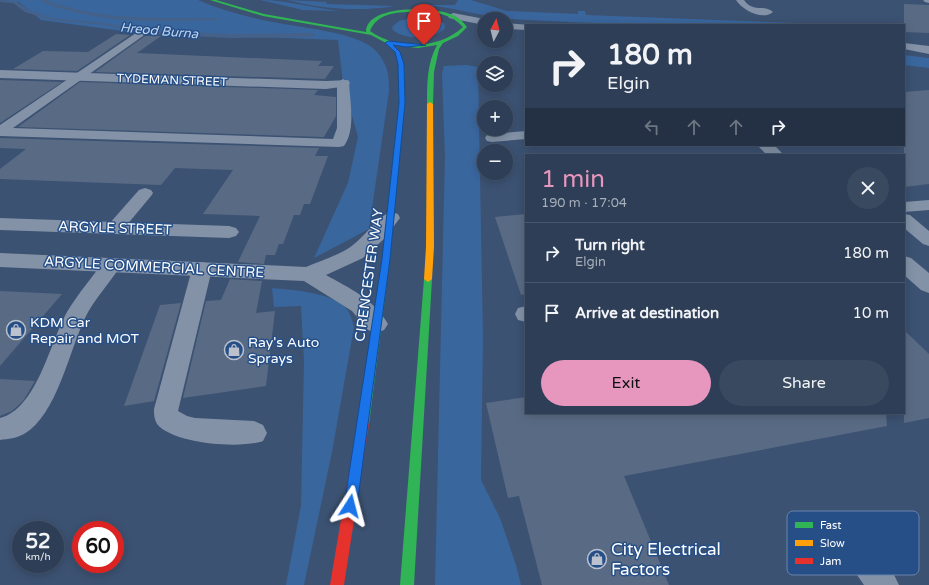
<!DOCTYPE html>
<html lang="en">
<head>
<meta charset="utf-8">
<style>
	:root { --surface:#2d3e56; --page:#394960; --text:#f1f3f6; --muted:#a7aeb9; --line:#48576c; --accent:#e797bd }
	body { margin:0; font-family:"Varela Round",sans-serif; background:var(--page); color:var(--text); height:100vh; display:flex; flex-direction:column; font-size:15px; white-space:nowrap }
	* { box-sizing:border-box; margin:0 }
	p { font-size:13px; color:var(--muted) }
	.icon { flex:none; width:22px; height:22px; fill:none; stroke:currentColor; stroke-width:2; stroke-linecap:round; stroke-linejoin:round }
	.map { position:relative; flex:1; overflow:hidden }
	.drawer { position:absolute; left:525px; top:154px; width:380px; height:260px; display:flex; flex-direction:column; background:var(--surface); border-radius:0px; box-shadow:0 2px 10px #0003,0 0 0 1px var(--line) }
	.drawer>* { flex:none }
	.guide { position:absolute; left:525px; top:24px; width:380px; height:122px; border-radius:0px; box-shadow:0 2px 10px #0003,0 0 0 1px var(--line); background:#2d3e56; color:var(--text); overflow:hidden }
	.needle { width:26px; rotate:7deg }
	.tools { position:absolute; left:477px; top:12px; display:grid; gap:8px }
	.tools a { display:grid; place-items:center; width:36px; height:36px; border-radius:50%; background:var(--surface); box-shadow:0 2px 10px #0003,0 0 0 1px var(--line); font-size:20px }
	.speed { position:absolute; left:12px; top:521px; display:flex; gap:8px; font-size:20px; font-weight:700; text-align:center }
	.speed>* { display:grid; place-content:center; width:52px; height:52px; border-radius:50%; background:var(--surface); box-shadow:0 2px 10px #0003,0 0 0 1px var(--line); line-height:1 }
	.speed small { font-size:10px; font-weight:400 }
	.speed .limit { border:6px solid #d22; background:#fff; color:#111 }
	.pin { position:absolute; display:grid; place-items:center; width:34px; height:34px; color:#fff; margin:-41px -17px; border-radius:50% 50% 50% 0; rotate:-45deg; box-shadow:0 0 4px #0007 }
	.pin .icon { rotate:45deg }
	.me { position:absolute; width:44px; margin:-22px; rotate:9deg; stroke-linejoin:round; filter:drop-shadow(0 0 3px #0008) }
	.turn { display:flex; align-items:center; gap:14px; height:84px; padding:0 16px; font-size:18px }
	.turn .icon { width:52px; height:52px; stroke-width:2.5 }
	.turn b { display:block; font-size:28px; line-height:34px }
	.lanes { display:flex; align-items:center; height:38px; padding:0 16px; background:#0003; justify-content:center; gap:20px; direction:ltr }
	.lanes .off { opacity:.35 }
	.round { display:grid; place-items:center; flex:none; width:42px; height:42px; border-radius:21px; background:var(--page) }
	.headline { display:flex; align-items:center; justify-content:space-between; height:68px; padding:0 16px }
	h1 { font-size:24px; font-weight:600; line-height:30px; color:var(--accent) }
	.button { display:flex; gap:8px; margin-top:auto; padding:8px 16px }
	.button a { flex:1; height:46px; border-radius:24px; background:var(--accent); color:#111; font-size:16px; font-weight:600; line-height:46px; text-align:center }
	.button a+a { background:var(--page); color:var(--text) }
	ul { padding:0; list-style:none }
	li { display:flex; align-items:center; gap:12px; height:60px; padding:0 16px; border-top:1px solid var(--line) }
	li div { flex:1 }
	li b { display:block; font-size:15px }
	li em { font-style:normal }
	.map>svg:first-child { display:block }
</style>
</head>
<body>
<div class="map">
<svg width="929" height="585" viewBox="0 0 929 585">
	<rect width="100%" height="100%" fill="#3c5272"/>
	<path fill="#3a669e" d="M 0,0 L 198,0 C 223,11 251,18 278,23 C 302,28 360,32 377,52 C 388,65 389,75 389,91 L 369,229 L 314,258 L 348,183 L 358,137 L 343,83 L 338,40 L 130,32 L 41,20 L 19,2 Z
		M 260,0 C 286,0 313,8 340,11 L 303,10 Z
		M 287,0 L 327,2 L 326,4 L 395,6 C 358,12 323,9 287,0 Z
		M 458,0 L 471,0 L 507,11 L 578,14 L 578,11 L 585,11 L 586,15 L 847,25 C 735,25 623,26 511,19 C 482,17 454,7 425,5 L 455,5 Z
		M 411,18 L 432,19 L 444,23 L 445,28 C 435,40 404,40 393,30 L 392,27 L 399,21 Z
		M 904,55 L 929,58 L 929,68 L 904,65 Z
		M 467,65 L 478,67 L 483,338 L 481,480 L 500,518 L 516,565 L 521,585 L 435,585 L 445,156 L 442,73 L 444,66 Z
		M 272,288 C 293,290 328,292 345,307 C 350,312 352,320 354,327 L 332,452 L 304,585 L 286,585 L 301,506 L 304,361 L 301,306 L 274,307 Z"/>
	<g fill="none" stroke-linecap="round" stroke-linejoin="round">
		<path fill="#446189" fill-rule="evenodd" d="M 0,0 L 16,1 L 29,10 L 51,18 L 104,23 L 147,30 L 230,34 L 312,33 L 315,35 L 312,37 L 230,38 L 147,34 L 104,25 L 50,20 L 25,12 L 13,3 L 0,2 Z
			M 40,0 L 46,0 C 101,21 160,18 218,18 L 220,19 L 218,20 C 169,21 119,24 71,11 C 61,9 49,6 40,0 Z"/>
	</g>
	<path fill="#596b84" d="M 904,4 L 929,5 L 929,33 L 904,32 Z
		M 116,34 L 130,35 L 77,71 L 13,69 L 43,51 L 88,52 Z
		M 145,36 L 161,36 L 137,53 L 322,61 L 318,66 L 334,66 L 325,79 L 95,72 Z
		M 0,80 L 62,82 L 0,123 Z
		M 80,82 L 318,90 L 314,95 L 336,97 L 336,116 L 324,137 L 18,127 Z
		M 929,90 L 929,184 L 904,187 L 904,92 Z
		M 0,138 L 319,148 L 315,156 L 328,156 L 310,204 L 304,204 L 300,215 L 294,215 L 283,244 L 279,244 L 275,255 L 266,255 L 264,264 L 238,262 L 260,216 L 203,214 L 233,170 L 175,168 L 161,185 L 0,179 L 0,169 L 26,149 L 0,148 Z
		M 526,214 L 526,294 L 521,295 L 495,217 Z
		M 230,279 L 262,281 L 256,313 L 275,311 L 266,386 L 183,398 L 206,301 L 221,300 Z
		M 0,291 L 62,294 L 0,366 Z
		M 181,303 L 154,401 L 124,406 L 160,305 Z
		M 904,330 L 929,354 L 929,418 L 904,423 Z
		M 0,379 L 35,381 L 23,401 L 12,411 L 0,416 Z
		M 526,397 L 526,413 L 886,413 L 887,426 L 624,476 L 669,585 L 542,585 L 519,496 L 508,498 L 486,403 Z"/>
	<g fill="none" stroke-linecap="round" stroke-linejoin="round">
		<path fill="#8392a7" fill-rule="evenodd" d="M 736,0 L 744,0 C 753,13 764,4 773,12 C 763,21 742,10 736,0 Z
			M 139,31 L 144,34 L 143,36 L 13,128 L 333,139 L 337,128 L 337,83 L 343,79 L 349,83 C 350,102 356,129 344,146 L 339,147 L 0,136 L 0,125 Z
			M 526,131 L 526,139 L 492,142 L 487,141 L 485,138 L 487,135 L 492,134 Z
			M 145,188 L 151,190 L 153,193 L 151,196 L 121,232 L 115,234 L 109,232 L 106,228 L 109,224 L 139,190 Z
			M 929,200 L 929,210 L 904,212 L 904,202 Z
			M 904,214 L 910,215 L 929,231 L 929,246 L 923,244 L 904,228 Z
			M 112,259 L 119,260 L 121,265 C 110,283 94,299 85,318 C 69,351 57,415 24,434 C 17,438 8,439 0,440 L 0,418 C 37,409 50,342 67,312 C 78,294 92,277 105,260 Z
			M 202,262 L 209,264 L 212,269 L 178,411 L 187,416 L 195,418 L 254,421 L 263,425 L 267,433 L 263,441 C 241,449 173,444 157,424 C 154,419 154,414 154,409 L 192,269 L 195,264 Z
			M 526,306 L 526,322 L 518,320 L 515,314 L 518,308 Z
			M 859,536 C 877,544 891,567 899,585 L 864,585 L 848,562 L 844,551 L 848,540 Z"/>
		<path fill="#8392a7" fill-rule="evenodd" d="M 923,0 L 929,0 L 929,3 L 925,2 Z
			M 453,13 L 485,19 L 484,25 L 449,18 L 448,16 Z
			M 506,23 L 530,25 L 526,25 L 526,30 L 506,29 Z
			M 904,43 L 929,46 L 929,54 L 904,49 Z
			M 0,70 L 326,81 L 348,80 L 350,83 L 348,86 L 326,89 L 0,78 Z
			M 757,145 L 774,145 L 784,155 L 767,155 Z
			M 391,212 L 398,214 L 400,218 L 384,239 L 363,258 L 326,275 C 349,288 374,299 388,324 L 384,330 L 376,333 L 368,330 L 352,311 L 304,281 L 0,267 L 0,253 L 306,267 C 320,261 336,256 349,248 C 362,240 379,215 391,212 Z
			M 0,218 L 229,226 L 236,228 L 239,232 L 236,236 L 229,238 L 0,230 Z
			M 904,256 L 911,258 L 929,273 L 929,293 L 921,290 L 904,275 Z"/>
		<path fill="#30b455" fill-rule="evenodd" d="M 210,0 L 216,0 L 264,14 L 366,32 C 366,5 430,7 447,13 C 456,15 462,20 467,27 L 458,36 L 443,43 L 439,49 L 434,72 L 433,104 L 430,106 L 427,104 C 427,84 427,63 437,45 L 418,48 L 392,45 L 399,52 L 404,64 L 405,103 L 390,259 L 369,424 L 367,428 L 363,429 L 359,428 L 357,424 L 382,259 L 399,103 L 398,64 L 395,52 L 386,43 L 371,35 L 263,16 ZM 422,12 C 438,12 452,15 463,27 C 438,50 397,50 370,31 C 378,10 404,12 422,12 Z
			M 428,276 L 432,279 L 414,585 L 400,585 L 424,279 Z"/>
		<path fill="#ff9f0a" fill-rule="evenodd" d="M 430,102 L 433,104 L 434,247 L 432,279 L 428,282 L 424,279 L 426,247 L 427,104 Z"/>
		<path fill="#e5322d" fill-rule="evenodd" d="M 363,419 L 367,420 L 369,424 L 344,585 L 330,585 L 357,424 L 359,420 Z"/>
	</g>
	<path fill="#1a73e8" stroke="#114b97" d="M 388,41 L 426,45 L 406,47 L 393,45 L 400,52 L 404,64 L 405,103 L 390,259 L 357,506 L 355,511 L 350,513 L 346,511 L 344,506 L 382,259 L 399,103 L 398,64 L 395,52 L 385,43 Z"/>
	<defs>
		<symbol id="shop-ring" viewBox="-11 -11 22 22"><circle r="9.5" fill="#264f88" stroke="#bbc2ce" stroke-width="1.5"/><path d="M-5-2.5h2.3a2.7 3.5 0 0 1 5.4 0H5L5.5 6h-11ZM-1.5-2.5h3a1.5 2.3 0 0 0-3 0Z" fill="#bbc2ce"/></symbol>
	</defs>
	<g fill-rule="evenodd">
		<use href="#shop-ring" x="5" y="319" width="22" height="22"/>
		<use href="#shop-ring" x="223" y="339" width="22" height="22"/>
		<use href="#shop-ring" x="586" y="548" width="22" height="22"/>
	</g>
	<g text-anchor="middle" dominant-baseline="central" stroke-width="3" stroke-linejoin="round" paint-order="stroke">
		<g font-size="12" fill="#fff" stroke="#264f88">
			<text transform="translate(172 80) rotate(2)">TYDEMAN STREET</text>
		</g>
		<g font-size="13" font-style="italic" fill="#bed4f0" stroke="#264f88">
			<text transform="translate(159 31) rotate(5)">Hreod Burna</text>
		</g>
		<g font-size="14" fill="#fff" stroke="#264f88">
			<text transform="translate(115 228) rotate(2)">ARGYLE STREET</text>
			<text transform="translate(154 267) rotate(3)">ARGYLE COMMERCIAL CENTRE</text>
			<text transform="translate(369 275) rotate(-82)">CIRENCESTER WAY</text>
		</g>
		<g font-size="14" fill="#fff" stroke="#264f88" text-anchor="start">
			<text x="30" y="322">KDM Car<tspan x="30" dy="16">Repair and MOT</tspan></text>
			<text x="248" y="342">Ray's Auto<tspan x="248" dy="16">Sprays</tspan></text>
		</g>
		<g font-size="17" fill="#fff" stroke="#264f88" text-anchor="start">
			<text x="611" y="549">City Electrical<tspan x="611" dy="20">Factors</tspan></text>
		</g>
	</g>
	<rect x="787" y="511" width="132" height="64" rx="6" fill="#264f88" stroke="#6784ac" stroke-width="1"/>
	<rect x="795" y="522" width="18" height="6" fill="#30b455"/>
	<rect x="795" y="540" width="18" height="6" fill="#ff9f0a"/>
	<rect x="795" y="558" width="18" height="6" fill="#e5322d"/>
	<g font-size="11" fill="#fff">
		<text x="820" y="529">Fast</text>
		<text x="820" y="547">Slow</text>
		<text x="820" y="565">Jam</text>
	</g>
</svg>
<div class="tools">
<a><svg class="needle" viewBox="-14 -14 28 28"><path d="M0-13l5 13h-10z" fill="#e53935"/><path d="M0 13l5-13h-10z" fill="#a7aeb9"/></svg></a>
<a><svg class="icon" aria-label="layers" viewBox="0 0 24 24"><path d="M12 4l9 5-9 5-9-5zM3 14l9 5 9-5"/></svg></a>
<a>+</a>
<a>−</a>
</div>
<div class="speed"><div>52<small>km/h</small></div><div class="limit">60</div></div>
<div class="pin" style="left:424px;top:45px;background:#d93025"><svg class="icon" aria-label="arrive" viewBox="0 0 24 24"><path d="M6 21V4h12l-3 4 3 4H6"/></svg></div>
<svg class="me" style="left:350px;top:506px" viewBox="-20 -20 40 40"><path d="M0-17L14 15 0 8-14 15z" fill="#1a73e8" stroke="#fff" stroke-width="4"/></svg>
<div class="guide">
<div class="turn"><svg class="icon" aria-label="right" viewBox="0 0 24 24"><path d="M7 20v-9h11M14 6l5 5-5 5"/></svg><div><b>180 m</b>Elgin</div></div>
<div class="lanes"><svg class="icon off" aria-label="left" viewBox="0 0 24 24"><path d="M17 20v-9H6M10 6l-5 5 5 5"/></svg><svg class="icon off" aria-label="ahead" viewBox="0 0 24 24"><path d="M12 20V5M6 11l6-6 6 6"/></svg><svg class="icon off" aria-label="ahead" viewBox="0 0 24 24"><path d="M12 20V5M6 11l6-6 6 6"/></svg><svg class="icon" aria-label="right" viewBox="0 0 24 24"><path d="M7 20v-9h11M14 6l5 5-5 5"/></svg></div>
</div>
<section class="drawer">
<div class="headline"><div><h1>1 min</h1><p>190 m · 17:04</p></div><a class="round"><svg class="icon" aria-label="close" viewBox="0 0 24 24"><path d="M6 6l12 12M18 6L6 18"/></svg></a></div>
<ul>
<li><svg class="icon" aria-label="right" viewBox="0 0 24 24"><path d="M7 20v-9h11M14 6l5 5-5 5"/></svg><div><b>Turn right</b><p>Elgin</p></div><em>180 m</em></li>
<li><svg class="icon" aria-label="arrive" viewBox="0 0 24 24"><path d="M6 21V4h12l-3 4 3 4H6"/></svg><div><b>Arrive at destination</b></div><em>10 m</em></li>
</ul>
<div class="button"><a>Exit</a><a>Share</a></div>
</section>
</div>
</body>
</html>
